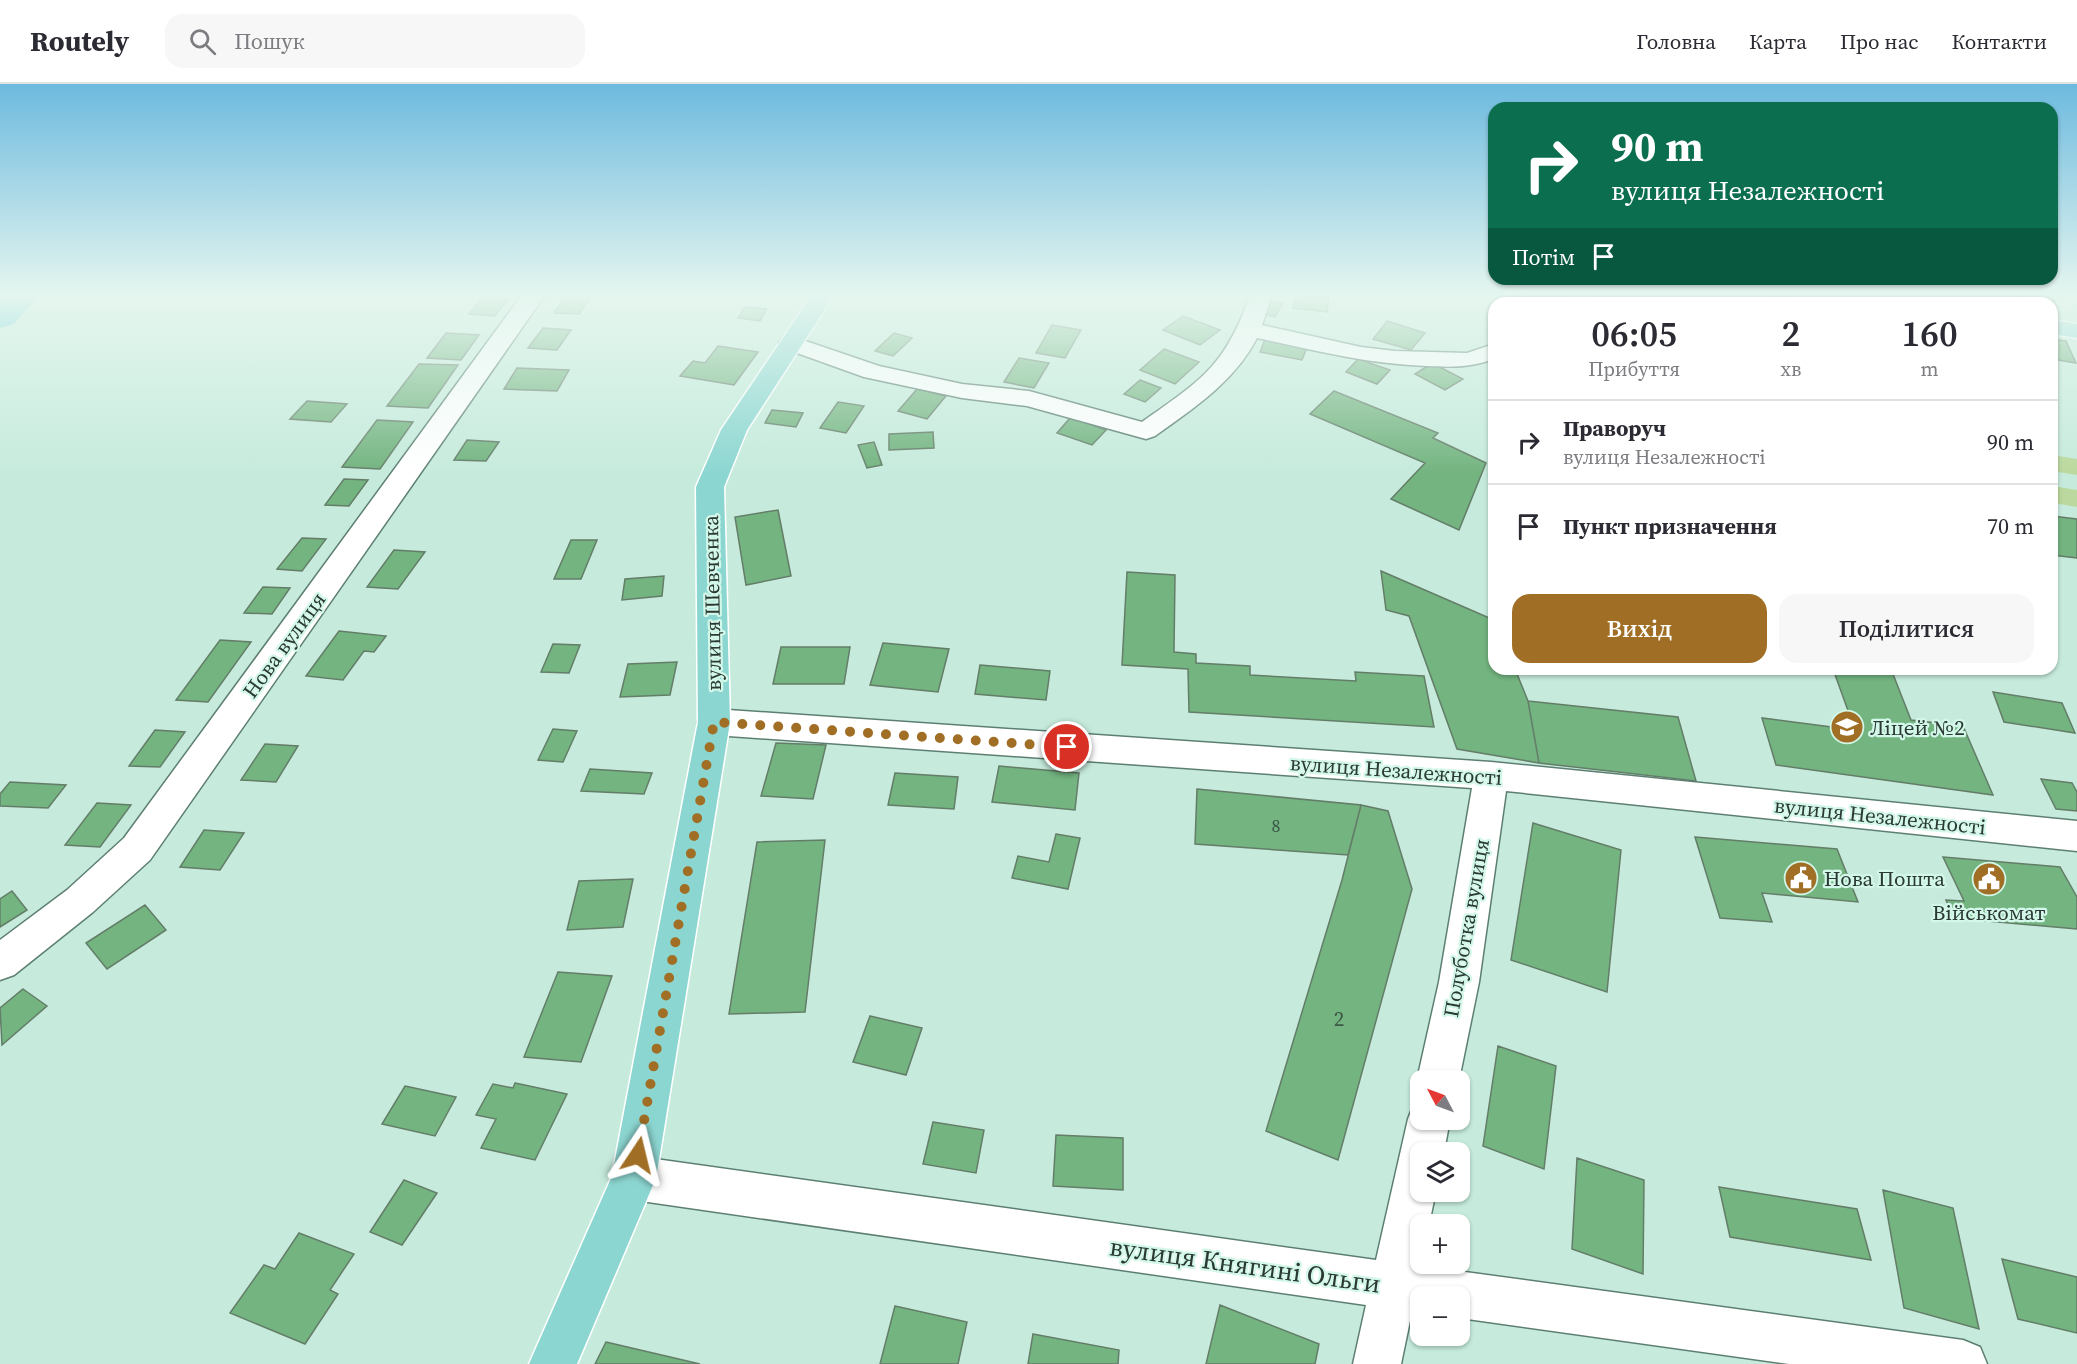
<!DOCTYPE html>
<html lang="uk">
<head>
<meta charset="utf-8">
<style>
	:root { --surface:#fff; --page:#f7f7f7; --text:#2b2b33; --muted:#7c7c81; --line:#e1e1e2; --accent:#a06e24 }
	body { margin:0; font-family:"Source Serif 4",serif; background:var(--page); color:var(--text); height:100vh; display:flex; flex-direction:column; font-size:22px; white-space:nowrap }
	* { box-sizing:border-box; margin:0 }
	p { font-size:20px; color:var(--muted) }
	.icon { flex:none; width:33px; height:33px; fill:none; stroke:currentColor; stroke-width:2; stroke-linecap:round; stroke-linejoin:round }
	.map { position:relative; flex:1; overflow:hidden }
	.panel { position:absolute; left:1488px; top:213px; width:570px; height:378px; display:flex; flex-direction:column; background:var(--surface); border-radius:18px; box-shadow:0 2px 4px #0004 }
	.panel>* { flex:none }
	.top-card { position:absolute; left:1488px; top:18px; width:570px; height:183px; border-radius:18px; box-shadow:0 2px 4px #0004; background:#0b6e4f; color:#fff; overflow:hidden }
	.needle { width:39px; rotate:311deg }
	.fabs { position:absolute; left:1410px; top:986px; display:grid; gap:12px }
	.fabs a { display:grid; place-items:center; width:60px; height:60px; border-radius:12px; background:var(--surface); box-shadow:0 2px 4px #0004; font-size:30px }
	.pin { position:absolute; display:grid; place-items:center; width:51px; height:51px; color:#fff; margin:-26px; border:3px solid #fff; border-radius:50%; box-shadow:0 2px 6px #0007 }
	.me { position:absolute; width:66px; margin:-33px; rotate:10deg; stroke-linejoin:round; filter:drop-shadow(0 0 4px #0008) }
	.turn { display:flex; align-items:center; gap:21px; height:126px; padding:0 24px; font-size:27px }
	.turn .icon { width:78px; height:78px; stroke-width:2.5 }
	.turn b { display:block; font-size:42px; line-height:51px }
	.then { display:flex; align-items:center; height:57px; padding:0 24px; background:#0003; gap:12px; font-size:22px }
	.eta { display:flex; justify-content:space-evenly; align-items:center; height:102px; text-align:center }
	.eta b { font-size:36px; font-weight:600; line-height:42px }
	.action { display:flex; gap:12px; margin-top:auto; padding:12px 24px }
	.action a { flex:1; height:69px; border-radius:18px; background:var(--accent); color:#fff; font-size:24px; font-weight:600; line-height:69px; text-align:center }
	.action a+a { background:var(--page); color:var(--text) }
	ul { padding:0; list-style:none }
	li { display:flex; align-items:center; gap:18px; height:84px; padding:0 24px; border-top:2px solid var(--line) }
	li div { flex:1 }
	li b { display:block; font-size:22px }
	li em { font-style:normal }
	header { display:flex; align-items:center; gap:36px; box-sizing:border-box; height:84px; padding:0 30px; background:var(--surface); border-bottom:2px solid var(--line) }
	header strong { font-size:28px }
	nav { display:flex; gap:33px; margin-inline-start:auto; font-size:21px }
	.search { width:420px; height:54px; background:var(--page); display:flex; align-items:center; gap:15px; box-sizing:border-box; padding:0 21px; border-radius:18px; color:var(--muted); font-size:22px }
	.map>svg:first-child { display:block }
</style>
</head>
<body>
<header>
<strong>Routely</strong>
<div class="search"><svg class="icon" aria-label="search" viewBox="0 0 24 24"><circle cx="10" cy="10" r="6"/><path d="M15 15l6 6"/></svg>Пошук</div>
<nav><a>Головна</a><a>Карта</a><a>Про нас</a><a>Контакти</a></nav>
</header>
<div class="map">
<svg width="2077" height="1280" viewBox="0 0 2077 1280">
	<rect width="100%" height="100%" fill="#c6ebdc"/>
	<path fill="#bbd99e" d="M 2052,371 L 2077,375 L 2077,391 L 2052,387 Z
		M 2052,402 L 2077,406 L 2077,423 L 2054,419 Z"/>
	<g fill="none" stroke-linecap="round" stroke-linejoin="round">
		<path fill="#55c3d2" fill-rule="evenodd" d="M 0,211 L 39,211 L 14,240 L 0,244 Z"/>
	</g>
	<path fill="#73b480" stroke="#647d68" stroke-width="1.5" d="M 567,211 L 582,211 L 592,212 L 579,230 L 554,229 Z
		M 1295,211 L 1329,214 L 1327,228 L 1293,224 Z
		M 1689,211 L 1728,211 L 1729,219 L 1690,219 Z
		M 1757,211 L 1792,213 L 1793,219 L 1758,219 Z
		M 2015,211 L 2052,211 L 2055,218 L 2015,212 Z
		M 482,214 L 508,215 L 495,232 L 469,230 Z
		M 1269,216 L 1283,219 L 1275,233 L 1261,229 Z
		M 745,223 L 767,225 L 760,237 L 738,234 Z
		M 1183,232 L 1220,246 L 1200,261 L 1163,246 Z
		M 1387,237 L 1425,249 L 1411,266 L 1373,255 Z
		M 1052,241 L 1081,246 L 1065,274 L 1036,269 Z
		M 543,244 L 571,246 L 557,266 L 528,264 Z
		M 446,249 L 479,251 L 461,276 L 427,274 Z
		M 894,249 L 912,254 L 893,272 L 875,267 Z
		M 1266,253 L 1308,261 L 1302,276 L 1260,268 Z
		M 2052,255 L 2066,257 L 2076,279 L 2052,275 Z
		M 718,262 L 758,268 L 734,301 L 680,292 L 693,277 L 705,279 Z
		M 1164,265 L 1199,278 L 1175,300 L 1140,286 Z
		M 1019,274 L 1049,279 L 1034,304 L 1004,298 Z
		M 1358,275 L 1390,286 L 1377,300 L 1346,288 Z
		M 1432,279 L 1463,295 L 1445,306 L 1415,290 Z
		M 419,280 L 458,281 L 428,324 L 387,322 Z
		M 517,284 L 569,286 L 557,307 L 504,305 Z
		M 1140,296 L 1161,304 L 1145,318 L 1124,310 Z
		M 917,305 L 946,312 L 927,335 L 898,327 Z
		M 1334,307 L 1438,349 L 1433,354 L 1486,379 L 1459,446 L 1391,415 L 1425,379 L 1310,330 Z
		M 307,317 L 347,320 L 331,338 L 290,335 Z
		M 838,318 L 864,322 L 846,349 L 820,344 Z
		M 772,326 L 803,329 L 796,343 L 765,339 Z
		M 1071,333 L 1106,346 L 1092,361 L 1057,349 Z
		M 377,336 L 413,338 L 380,385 L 342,383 Z
		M 933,348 L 934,364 L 889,366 L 889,350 Z
		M 467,356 L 499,358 L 486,377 L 454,376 Z
		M 874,358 L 882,381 L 867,384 L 858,361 Z
		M 344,395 L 368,396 L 349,422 L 325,421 Z
		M 778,426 L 791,492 L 746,501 L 735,433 Z
		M 2052,432 L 2077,435 L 2077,474 L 2052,471 Z
		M 302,454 L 326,455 L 302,487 L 277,485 Z
		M 571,456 L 597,456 L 581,495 L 554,495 Z
		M 394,466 L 425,468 L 398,505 L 367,503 Z
		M 1381,487 L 1494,536 L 1494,585 L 1515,585 L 1528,617 L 1539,679 L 1457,665 L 1409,532 L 1386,526 Z
		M 1127,488 L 1175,491 L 1174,568 L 1196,570 L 1196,579 L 1250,582 L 1250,591 L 1356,597 L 1355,588 L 1424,592 L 1434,643 L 1189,628 L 1188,585 L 1122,581 Z
		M 664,492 L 662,512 L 622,516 L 625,495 Z
		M 263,503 L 290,504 L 272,530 L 244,529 Z
		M 339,547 L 386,552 L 374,568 L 364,567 L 343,596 L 306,592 Z
		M 220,556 L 251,558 L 208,618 L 176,616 Z
		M 883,559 L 949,565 L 938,608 L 870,601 Z
		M 553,560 L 580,561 L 569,589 L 541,588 Z
		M 781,563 L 850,563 L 844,600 L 773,600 Z
		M 677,578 L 670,611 L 620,613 L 628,580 Z
		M 980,581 L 1050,587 L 1046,616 L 975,610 Z
		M 1833,585 L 1891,585 L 1911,636 L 1963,642 L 1993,711 L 1776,681 L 1762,634 L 1855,646 Z
		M 1993,608 L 2062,619 L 2075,649 L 2004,638 Z
		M 1528,617 L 1678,633 L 1696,697 L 1539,679 Z
		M 553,645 L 577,647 L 563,678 L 538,676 Z
		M 155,646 L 185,648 L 160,683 L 129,682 Z
		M 776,659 L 826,661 L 813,715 L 761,712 Z
		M 265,660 L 298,662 L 276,698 L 241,696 Z
		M 999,682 L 1079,689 L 1075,726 L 992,718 Z
		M 590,685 L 652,689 L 644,710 L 581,707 Z
		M 895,689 L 958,693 L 954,725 L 888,721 Z
		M 2041,695 L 2072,699 L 2077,708 L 2077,727 L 2056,725 Z
		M 10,698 L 66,701 L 48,724 L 0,722 L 0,710 Z
		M 1197,705 L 1361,721 L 1348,771 L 1195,760 Z
		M 97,719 L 131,721 L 100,763 L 65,761 Z
		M 1361,721 L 1388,727 L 1412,805 L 1338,1076 L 1266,1047 L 1342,796 Z
		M 1533,739 L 1621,766 L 1607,908 L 1511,876 Z
		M 204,746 L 244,749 L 220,786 L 180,783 Z
		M 1056,750 L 1080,754 L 1068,805 L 1012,794 L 1018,772 L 1049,778 Z
		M 1695,753 L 1837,765 L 1858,818 L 1762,809 L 1772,838 L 1720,834 Z
		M 825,756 L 805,928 L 729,930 L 757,758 Z
		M 1943,773 L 2060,783 L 2077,813 L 2077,845 L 1954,834 L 1946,816 L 1964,817 Z
		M 633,795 L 623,843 L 567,846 L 579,797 Z
		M 12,807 L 27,826 L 0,843 L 0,815 Z
		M 145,821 L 166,846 L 107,885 L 86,859 Z
		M 558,888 L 612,892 L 581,978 L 524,973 Z
		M 23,905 L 47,922 L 2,961 L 0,924 Z
		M 870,932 L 922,944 L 906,991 L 853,978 Z
		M 1498,962 L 1556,982 L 1544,1085 L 1483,1062 Z
		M 515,999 L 567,1010 L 535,1076 L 481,1064 L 496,1035 L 476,1031 L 493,1000 L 513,1004 Z
		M 405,1002 L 456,1013 L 435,1052 L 382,1040 Z
		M 933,1038 L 984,1046 L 976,1089 L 923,1080 Z
		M 1056,1051 L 1123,1054 L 1123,1106 L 1053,1102 Z
		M 1577,1074 L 1644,1096 L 1643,1190 L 1572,1165 Z
		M 404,1096 L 437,1109 L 402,1161 L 370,1148 Z
		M 1719,1103 L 1857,1125 L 1871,1176 L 1730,1153 Z
		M 1883,1106 L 1953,1124 L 1979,1245 L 1904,1224 Z
		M 299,1149 L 354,1170 L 330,1206 L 338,1210 L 305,1260 L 230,1229 L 264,1181 L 275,1185 Z
		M 2002,1175 L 2077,1193 L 2077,1249 L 2018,1235 Z
		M 1220,1221 L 1319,1260 L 1315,1280 L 1206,1280 Z
		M 895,1222 L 967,1238 L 958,1280 L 880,1280 Z
		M 1033,1250 L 1119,1266 L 1118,1280 L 1028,1280 Z
		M 606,1258 L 700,1280 L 595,1280 Z"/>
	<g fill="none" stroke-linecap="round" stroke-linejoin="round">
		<defs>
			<path id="minor" d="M 522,211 L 545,211 L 150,776 L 93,828 L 14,891 L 0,896 L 0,856 L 67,806 L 124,754 Z
				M 1250,211 L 1272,211 L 1262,241 L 1361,263 L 1395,267 L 1467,269 L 1494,260 L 1494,275 C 1469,284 1452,283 1426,282 C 1368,280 1313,266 1257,254 C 1234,298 1194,324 1155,352 L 1146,355 L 1027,322 L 962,314 L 864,293 L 783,264 L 779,259 L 783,254 L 791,252 L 879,282 L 962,300 L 1029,307 L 1142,338 C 1201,296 1225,283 1250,211 Z
				M 1569,211 L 1591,211 L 1589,219 L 1567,219 Z
				M 714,625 L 1491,678 L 2077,737 L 2077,767 L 1506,707 L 1479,898 L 1459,996 L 1420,996 L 1420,1004 L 1417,996 L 1439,898 L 1472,704 L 714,651 L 702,647 L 698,638 L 702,629 Z
				M 1420,1017 L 1420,1035 L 1450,1035 L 1444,1068 L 1420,1068 L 1420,1107 L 1436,1107 L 1429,1140 L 1420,1140 L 1421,1182 L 1963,1256 L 1980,1263 L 1987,1280 L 1789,1280 L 1460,1234 L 1460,1212 L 1420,1212 L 1420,1228 L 1412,1227 L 1401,1280 L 1353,1280 L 1366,1221 L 634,1116 L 618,1110 L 612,1094 L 618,1078 L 634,1072 L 1376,1176 L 1408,1035 L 1414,1020 Z"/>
			<path id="major" d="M 812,211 L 834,211 L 747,346 L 724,403 L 730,638 L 656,1094 L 577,1280 L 529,1280 L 612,1092 L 698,638 L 696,403 L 721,346 Z
				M 1955,211 L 1981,211 L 1988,219 L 1962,219 Z
				M 2052,236 L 2077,240 L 2077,254 L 2052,250 Z"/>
		</defs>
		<use href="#minor" stroke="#5d7f72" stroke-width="3"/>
		<use href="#major" stroke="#fff" stroke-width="3"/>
		<use href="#minor" fill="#fff" fill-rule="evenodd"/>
		<use href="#major" fill="#8cd6d1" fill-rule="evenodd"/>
	</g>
	<linearGradient id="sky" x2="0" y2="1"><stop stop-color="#6dbadf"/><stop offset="0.54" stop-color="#e5f6ef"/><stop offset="1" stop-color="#e5f6ef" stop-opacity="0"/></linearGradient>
	<rect width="2077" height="390" fill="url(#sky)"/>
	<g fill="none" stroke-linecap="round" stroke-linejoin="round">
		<path stroke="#a06e24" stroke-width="10" stroke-dasharray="0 18" d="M 638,1071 L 714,638 L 1067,663"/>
	</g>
	<defs>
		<symbol id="school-disc" viewBox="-11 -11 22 22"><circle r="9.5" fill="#a06e24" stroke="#d3f8e9"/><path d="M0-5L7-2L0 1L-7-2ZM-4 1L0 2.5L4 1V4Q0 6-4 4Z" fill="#fff"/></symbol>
		<symbol id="civic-disc" viewBox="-11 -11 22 22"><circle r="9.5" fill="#a06e24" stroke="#d3f8e9"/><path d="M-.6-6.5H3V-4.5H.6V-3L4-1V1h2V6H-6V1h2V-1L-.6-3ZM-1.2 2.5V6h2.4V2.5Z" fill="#fff"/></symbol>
	</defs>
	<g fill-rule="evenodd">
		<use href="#school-disc" x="1828" y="624" width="38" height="38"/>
		<use href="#civic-disc" x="1782" y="775" width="38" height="38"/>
		<use href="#civic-disc" x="1970" y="776" width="38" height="38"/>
	</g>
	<g text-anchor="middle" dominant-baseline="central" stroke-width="4.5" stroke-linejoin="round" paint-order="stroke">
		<g font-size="18" fill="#3c5846">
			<text x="1276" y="741">8</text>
		</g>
		<g font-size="21" fill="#2a3933" stroke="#d3f8e9">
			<text transform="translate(712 519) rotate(-91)">вулиця Шевченка</text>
			<text transform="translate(284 561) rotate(-54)">Нова вулиця</text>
			<text transform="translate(1396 686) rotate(4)">вулиця Незалежності</text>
			<text transform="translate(1880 732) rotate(6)">вулиця Незалежності</text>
			<text transform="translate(1466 844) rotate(-80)">Полуботка вулиця</text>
		</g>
		<g font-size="21" fill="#2a3933" stroke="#d3f8e9" text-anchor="start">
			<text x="1870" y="643">Ліцей №2</text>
			<text x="1824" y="794">Нова Пошта</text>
			<text x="1989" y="828" text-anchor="middle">Вiйськомат</text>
		</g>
		<g font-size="21" fill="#3c5846">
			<text x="1339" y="934">2</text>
		</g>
		<g font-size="26" fill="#2a3933" stroke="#d3f8e9">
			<text transform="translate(1245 1181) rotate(8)">вулиця Княгині Ольги</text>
		</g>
	</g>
</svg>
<div class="fabs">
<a><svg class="needle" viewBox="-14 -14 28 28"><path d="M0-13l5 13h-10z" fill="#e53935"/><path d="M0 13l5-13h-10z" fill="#7c7c81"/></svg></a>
<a><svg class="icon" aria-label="layers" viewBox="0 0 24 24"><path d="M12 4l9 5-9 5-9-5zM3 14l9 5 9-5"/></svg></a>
<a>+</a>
<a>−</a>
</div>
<div class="pin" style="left:1067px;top:663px;background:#d93025"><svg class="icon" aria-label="arrive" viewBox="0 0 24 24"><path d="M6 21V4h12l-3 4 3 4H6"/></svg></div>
<svg class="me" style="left:638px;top:1071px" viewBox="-20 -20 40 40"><path d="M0-17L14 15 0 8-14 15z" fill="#a06e24" stroke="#fff" stroke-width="4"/></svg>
<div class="top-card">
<div class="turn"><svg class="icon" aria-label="right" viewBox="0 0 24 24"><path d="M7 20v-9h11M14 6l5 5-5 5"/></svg><div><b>90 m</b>вулиця Незалежності</div></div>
<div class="then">Потім<svg class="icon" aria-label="arrive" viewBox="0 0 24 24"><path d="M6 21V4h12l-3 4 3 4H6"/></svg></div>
</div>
<section class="panel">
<div class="eta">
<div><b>06:05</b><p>Прибуття</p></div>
<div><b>2</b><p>хв</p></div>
<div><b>160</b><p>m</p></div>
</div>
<ul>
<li><svg class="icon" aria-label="right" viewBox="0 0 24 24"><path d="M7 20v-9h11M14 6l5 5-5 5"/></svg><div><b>Праворуч</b><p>вулиця Незалежності</p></div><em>90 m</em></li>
<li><svg class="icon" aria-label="arrive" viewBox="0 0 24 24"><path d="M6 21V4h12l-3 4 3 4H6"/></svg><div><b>Пункт призначення</b></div><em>70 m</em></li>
</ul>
<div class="action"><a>Вихід</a><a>Поділитися</a></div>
</section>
</div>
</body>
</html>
